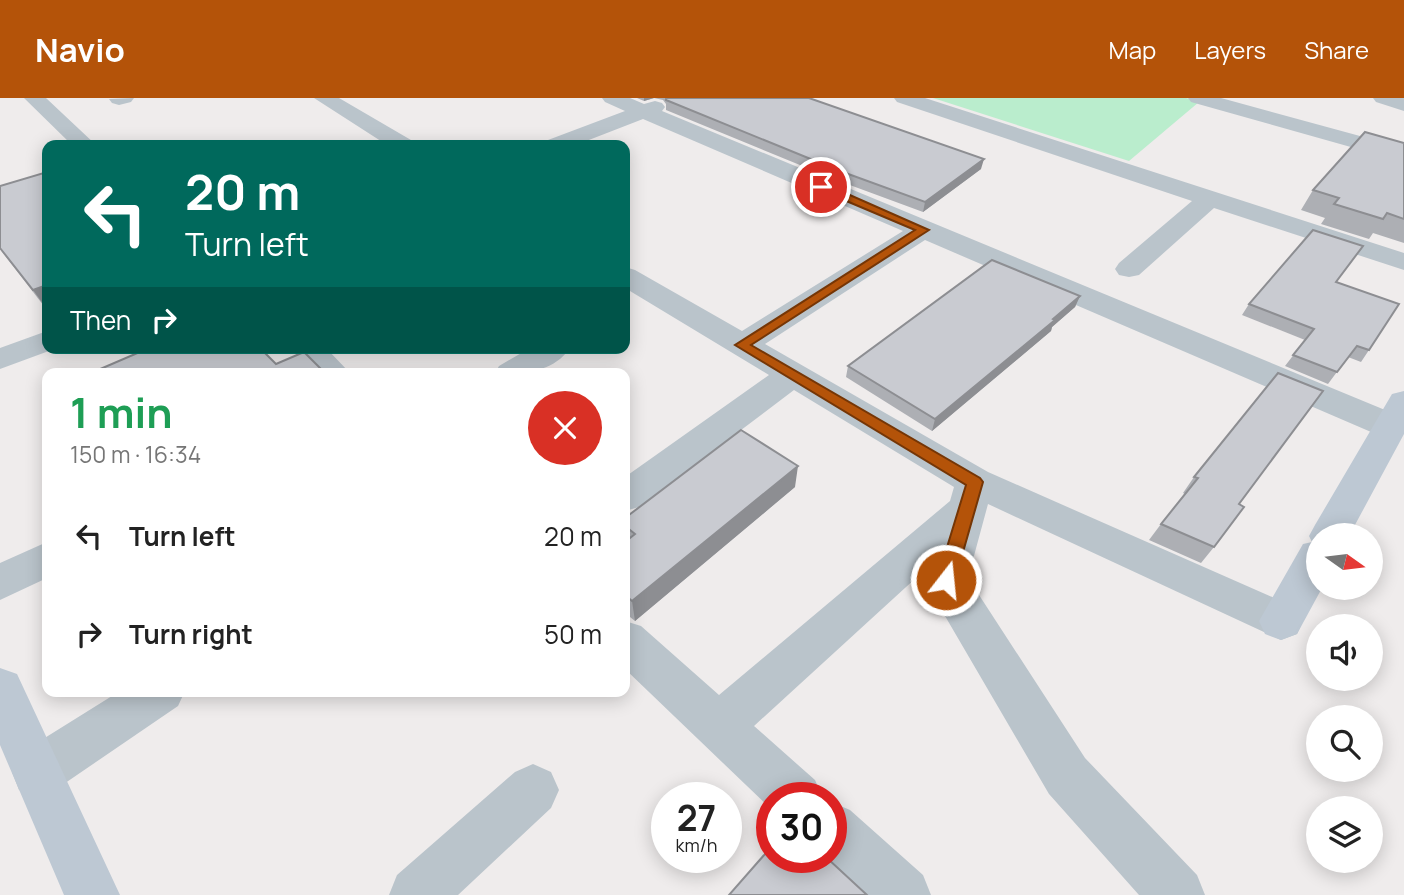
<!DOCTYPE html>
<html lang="en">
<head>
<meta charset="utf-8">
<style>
	:root { --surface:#fff; --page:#f2f2f2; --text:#222; --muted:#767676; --accent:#b45309 }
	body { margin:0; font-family:Manrope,sans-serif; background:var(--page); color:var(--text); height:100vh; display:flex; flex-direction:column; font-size:26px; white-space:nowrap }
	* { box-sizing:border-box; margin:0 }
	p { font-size:23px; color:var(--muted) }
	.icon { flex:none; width:38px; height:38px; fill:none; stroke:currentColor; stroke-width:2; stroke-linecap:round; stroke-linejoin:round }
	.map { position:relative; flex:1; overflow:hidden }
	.side { position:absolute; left:42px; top:270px; width:588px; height:329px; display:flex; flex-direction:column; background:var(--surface); border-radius:14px; box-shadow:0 4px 18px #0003 }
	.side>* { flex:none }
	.guide { position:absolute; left:42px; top:42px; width:588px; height:214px; border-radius:14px; box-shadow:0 4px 18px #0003; background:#00695c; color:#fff; overflow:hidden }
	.needle { width:46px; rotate:104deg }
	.tools { position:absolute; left:1306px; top:425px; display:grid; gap:14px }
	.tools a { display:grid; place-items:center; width:77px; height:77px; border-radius:50%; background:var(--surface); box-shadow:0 4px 18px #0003; font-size:35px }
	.speed { position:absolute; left:651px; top:684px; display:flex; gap:14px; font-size:35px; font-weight:700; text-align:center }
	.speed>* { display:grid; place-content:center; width:91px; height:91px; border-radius:50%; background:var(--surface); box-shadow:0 4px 18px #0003; line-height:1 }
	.speed small { font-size:18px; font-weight:400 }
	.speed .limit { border:10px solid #d22; background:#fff; color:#111 }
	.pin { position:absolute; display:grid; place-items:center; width:60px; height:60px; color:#fff; margin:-30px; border:4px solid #fff; border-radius:50%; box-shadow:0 2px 7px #0007 }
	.me { position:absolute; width:77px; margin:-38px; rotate:16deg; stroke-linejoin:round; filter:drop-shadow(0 0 5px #0008) }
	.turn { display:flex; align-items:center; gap:24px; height:147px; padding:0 28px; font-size:32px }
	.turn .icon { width:91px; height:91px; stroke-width:2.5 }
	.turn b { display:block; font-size:49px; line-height:60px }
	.then { display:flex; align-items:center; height:66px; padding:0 28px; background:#0003; gap:14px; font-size:26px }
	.round { display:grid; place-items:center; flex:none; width:74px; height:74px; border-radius:37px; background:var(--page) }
	.overview { display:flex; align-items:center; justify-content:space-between; height:119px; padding:0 28px }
	h1 { font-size:42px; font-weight:700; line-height:52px; color:#1e9e55 }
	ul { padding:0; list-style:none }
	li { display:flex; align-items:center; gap:21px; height:98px; padding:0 28px }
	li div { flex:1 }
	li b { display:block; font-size:26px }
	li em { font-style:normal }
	header { display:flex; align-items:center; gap:42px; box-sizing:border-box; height:98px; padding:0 35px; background:var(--accent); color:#fff }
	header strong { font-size:33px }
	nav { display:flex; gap:38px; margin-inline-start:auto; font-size:24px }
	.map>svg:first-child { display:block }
</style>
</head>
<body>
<header>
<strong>Navio</strong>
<nav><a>Map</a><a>Layers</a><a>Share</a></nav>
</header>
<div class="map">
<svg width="1404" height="797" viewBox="0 0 1404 797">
	<rect width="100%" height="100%" fill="#efecec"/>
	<path fill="#baedcd" d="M 933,0 L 1186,0 L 1199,4 L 1129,63 Z"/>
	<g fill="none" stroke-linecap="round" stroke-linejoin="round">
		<path fill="#bac4cb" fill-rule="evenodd" d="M 24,0 L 46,0 L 96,47 L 72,47 Z
			M 134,0 L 131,4 L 119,7 L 112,5 L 109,1 Z
			M 314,0 L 339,0 L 411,42 L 414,47 L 387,47 Z
			M 602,0 L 630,0 L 644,6 L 655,3 L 662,5 L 665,9 L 662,13 L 1402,319 L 1402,337 L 1390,340 L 1378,337 L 925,142 L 765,246 L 988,374 L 1297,510 L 1303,523 L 1297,536 L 1281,542 L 988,406 L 968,480 L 1085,660 L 1197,777 L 1205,797 L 1139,797 L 1049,696 L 931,494 L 925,482 L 929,468 L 754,628 L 815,682 L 823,700 L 772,700 L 772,712 L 625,571 L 625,523 L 641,528 L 719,597 L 950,403 L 954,389 L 794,292 L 639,409 L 625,413 L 625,379 L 769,277 L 625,190 L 625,169 L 635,172 L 742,233 L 903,133 L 643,21 L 576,47 L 545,47 L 548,42 L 625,13 L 605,4 Z
			M 894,0 L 925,0 L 1404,155 L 1404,172 L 1214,110 L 1139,177 L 1129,179 L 1119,177 L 1115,171 L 1119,165 L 1192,103 L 897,4 Z
			M 1188,0 L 1221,0 L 1404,50 L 1404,64 L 1191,4 Z
			M 1373,0 L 1404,0 L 1404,13 L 1376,4 Z
			M 47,233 L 47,250 L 57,250 L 0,271 L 0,250 Z
			M 291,250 L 326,250 L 350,275 L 314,275 Z
			M 530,250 L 570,250 C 552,276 522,275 495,275 L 499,268 Z
			M 47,444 L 47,480 L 0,502 L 0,465 Z
			M 120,593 L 185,593 L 178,608 L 55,692 L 37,699 L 19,692 L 12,674 L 19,656 Z
			M 533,666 L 551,674 L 559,692 L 551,710 L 458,797 L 389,797 L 397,777 L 515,674 Z
			M 831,704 L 850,712 L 923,777 L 931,797 L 862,797 L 822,760 L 831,760 Z"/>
		<path fill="#bdc8d3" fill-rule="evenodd" d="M 1404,293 L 1404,336 L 1349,438 L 1318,438 L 1318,490 L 1322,490 L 1297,536 L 1281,542 L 1265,536 L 1259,523 L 1303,446 L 1312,444 L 1309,438 L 1315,427 L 1392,296 Z
			M 0,570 L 17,576 L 120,797 L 64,797 L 0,647 Z"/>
	</g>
	<path fill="#adafb4" d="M 637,0 L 809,0 L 981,71 L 923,114 L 839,83 L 666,12 L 666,6 L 663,2 L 654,0 L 644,3 Z
		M 1404,45 L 1404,145 L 1373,135 L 1369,141 L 1321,126 L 1325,120 L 1301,112 L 1313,92 Z
		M 47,74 L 47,212 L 0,151 L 0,88 Z
		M 1337,184 L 1369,252 L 1361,264 L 1348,259 L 1328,286 L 1285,268 L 1305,242 L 1242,217 L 1249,206 Z
		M 1080,198 L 1075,209 L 1052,229 L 1051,233 L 932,333 L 846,279 L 848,268 Z
		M 1194,379 L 1239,406 L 1214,449 L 1201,465 L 1149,442 L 1161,426 L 1185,396 L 1183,395 Z
		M 795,389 L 635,523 L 625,515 L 625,420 Z"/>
	<path fill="#8d8e92" d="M 644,0 L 654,0 L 644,3 Z
		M 984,61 L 981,71 L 923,114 L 925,104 Z
		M 47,187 L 47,211 L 33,192 Z
		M 1080,198 L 1075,209 L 1052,229 L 1051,233 L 932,333 L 935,321 Z
		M 798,368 L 795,389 L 635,523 L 632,503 Z"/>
	<path fill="#c9cbd1" stroke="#8d8e92" stroke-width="2" d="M 666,0 L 809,0 L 984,61 L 925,104 L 840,73 L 666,2 Z
		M 1365,34 L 1404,45 L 1404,121 L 1387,115 L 1383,121 L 1334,106 L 1339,100 L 1313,92 Z
		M 47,74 L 47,187 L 33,192 L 0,150 L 0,88 Z
		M 1313,132 L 1363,148 L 1336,184 L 1399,206 L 1369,252 L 1357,248 L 1337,274 L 1293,257 L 1314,231 L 1249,206 Z
		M 992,162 L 1080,198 L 1053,221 L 1055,222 L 935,321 L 848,268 Z
		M 149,250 L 260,250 L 276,266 L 304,254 L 325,275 L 91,275 Z
		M 1278,275 L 1323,293 L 1239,406 L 1244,409 L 1214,449 L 1161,426 L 1198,380 L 1194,379 Z
		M 741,332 L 798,368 L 632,503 L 625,497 L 625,444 L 635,436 L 625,428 L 625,420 Z
		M 772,748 L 772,760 L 827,760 L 867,797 L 729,797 Z"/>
	<path fill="#b45309" stroke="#753606" stroke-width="2" d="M 818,86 L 825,86 L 929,132 L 751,247 L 980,380 L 983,384 L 955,482 L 952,487 L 940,487 L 937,482 L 966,387 L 735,247 L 915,132 L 818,91 Z"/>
</svg>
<div class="tools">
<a><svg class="needle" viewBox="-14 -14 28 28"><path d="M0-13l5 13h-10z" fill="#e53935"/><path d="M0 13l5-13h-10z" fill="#767676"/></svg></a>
<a><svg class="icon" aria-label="sound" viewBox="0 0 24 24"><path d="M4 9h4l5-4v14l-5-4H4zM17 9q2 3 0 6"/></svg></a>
<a><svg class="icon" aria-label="search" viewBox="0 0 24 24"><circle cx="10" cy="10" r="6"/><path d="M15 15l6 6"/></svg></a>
<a><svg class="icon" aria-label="layers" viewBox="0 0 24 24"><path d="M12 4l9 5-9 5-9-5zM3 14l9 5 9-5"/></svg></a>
</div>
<div class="speed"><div>27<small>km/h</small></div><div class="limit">30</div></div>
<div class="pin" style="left:821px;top:89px;background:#d93025"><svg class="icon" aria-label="arrive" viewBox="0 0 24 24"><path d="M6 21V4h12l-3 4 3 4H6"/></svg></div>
<svg class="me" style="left:946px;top:482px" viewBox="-20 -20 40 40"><circle r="17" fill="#b45309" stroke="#fff" stroke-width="3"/><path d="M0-11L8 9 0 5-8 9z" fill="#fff"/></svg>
<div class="guide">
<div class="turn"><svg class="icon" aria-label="left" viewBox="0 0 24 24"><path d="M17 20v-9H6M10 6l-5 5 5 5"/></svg><div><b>20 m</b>Turn left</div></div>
<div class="then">Then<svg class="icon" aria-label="right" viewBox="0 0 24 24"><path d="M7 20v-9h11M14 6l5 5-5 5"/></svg></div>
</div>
<section class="side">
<div class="overview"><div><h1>1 min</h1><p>150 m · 16:34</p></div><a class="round" style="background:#d93025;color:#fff"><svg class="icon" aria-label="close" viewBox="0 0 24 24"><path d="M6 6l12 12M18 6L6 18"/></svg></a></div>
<ul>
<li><svg class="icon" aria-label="left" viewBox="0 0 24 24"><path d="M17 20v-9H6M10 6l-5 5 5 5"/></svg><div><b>Turn left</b></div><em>20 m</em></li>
<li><svg class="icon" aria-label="right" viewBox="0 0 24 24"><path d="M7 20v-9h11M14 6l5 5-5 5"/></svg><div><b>Turn right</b></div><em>50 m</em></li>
</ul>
</section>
</div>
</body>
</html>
